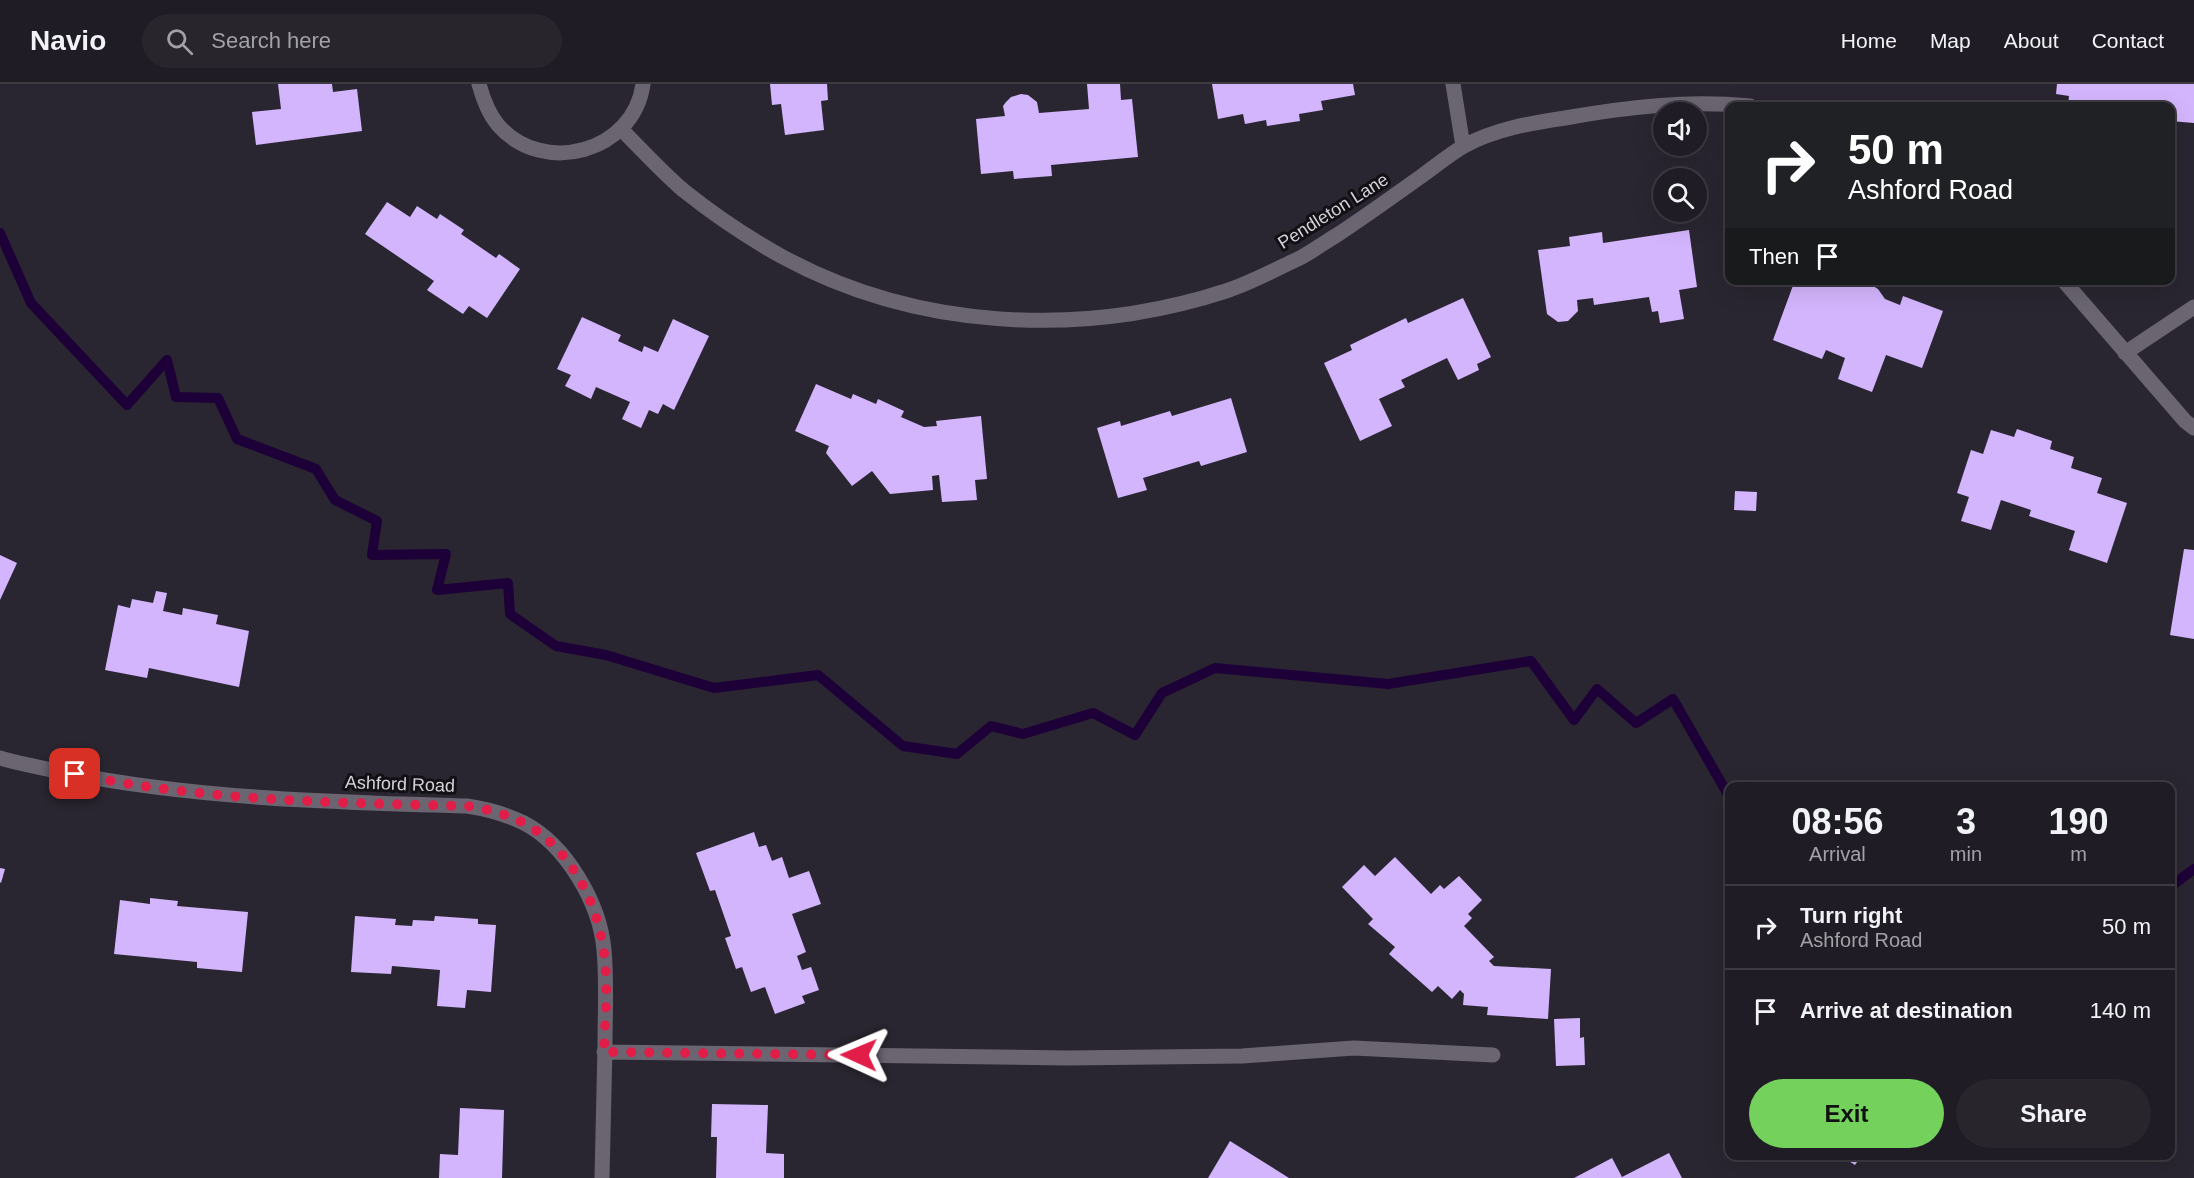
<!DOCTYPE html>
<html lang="en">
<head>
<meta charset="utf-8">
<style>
	:root { --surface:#201c25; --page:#28252d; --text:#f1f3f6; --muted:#a2a1a7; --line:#3d3a42; --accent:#74d25c }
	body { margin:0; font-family:Helvetica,sans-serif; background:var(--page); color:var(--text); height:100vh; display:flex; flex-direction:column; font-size:22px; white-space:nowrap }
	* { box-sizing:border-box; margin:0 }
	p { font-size:20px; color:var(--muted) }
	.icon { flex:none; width:33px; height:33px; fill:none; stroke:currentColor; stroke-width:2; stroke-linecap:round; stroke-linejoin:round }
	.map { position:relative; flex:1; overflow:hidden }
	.drawer { position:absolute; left:1725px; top:698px; width:450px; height:378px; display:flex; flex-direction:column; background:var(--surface); border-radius:12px; box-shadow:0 6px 24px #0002,0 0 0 2px var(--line) }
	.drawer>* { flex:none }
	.guide { position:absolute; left:1725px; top:18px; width:450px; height:183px; border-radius:12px; box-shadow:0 6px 24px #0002,0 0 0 2px var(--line); background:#202124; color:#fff; overflow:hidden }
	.tools { position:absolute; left:1653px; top:18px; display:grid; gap:12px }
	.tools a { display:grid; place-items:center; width:54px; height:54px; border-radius:50%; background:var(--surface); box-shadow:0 6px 24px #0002,0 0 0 2px var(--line); font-size:30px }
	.pin { position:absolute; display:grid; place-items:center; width:51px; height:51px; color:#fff; margin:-26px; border-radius:12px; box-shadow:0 3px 9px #0006 }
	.me { position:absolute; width:66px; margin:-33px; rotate:271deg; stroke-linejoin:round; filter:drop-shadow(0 0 4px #0008) }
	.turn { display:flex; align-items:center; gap:21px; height:126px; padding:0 24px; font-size:27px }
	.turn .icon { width:78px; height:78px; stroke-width:2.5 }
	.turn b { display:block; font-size:42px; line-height:51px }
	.then { display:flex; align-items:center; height:57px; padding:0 24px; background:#0003; gap:12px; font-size:22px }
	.eta { display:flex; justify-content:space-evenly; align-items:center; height:102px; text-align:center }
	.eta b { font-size:36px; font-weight:700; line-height:42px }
	.action { display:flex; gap:12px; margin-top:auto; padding:12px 24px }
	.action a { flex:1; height:69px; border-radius:36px; background:var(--accent); color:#111; font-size:24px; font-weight:700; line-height:69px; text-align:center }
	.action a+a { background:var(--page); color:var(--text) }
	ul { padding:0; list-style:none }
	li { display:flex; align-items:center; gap:18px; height:84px; padding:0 24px; border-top:2px solid var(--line) }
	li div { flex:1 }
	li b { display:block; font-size:22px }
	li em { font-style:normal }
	header { display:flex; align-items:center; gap:36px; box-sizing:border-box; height:84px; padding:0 30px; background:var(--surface); border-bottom:2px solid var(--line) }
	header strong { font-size:28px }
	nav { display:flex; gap:33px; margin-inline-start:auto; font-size:21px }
	.search { width:420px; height:54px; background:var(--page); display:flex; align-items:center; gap:15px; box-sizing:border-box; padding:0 21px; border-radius:33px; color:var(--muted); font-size:22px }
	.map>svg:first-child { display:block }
</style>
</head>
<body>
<header>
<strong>Navio</strong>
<div class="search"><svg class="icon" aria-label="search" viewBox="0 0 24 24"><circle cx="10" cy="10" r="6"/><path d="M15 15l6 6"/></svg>Search here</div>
<nav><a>Home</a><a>Map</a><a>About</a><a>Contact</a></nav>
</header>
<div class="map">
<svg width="2194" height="1094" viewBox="0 0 2194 1094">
	<rect width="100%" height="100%" fill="#2a2631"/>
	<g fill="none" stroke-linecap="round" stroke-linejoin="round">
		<path stroke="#1e0038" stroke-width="10" d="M 0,149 L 31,219 L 127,321 L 167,276 L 176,313 L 218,314 L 237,355 L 316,385 L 335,416 L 377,437 L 372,471 L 446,470 L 437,506 L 508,499 L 510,530 L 556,562 L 606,571 L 714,604 L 818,591 L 903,662 L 957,670 L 991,642 L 1023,650 L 1093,629 L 1135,651 L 1162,609 L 1215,584 L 1388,600 L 1531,577 L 1574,636 L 1597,605 L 1636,639 L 1673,615 L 1730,714
			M 2170,803 L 2194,785"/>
	</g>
	<path fill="#d3b5fd" d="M 278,0 L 332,0 L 333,8 L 357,5 L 362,47 L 256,61 L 252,28 L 281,25 Z
		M 770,0 L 827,0 L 828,16 L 821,17 L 824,46 L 785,51 L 781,20 L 772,21 Z
		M 1087,0 L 1120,0 L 1121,16 L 1132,15 L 1138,73 L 1051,81 L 1052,92 L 1014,95 L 1013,87 L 981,90 L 976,35 L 1005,32 L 1003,22 L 1006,18 L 1011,13 L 1021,10 L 1028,11 L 1037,18 L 1039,29 L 1089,25 Z
		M 1212,0 L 1353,0 L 1355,11 L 1321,17 L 1323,26 L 1299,30 L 1300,37 L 1267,42 L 1266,36 L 1245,40 L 1243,30 L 1218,35 Z
		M 2057,0 L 2194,0 L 2194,39 L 2170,37 L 2170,22 L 2068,22 L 2069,12 L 2056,10 Z
		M 387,118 L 410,133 L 417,122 L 437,135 L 440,130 L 464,146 L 461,150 L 496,174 L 499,170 L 520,185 L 487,234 L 469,222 L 463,230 L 427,206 L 434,197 L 365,150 Z
		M 1689,146 L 1697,203 L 1679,206 L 1684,235 L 1660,239 L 1658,227 L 1652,228 L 1649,213 L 1594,221 L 1593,214 L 1577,216 L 1578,227 L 1568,237 L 1558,238 L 1547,230 L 1538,166 L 1570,162 L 1569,153 L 1602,148 L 1603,159 Z
		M 1795,196 L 1811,196 L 1828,203 L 1830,196 L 1840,196 L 1854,202 L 1868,199 L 1878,205 L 1885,215 L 1900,221 L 1903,212 L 1943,227 L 1922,284 L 1886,271 L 1872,308 L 1838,295 L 1845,274 L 1826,266 L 1822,275 L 1773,256 Z
		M 1463,214 L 1491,273 L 1477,280 L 1479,286 L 1458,296 L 1447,274 L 1401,296 L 1405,303 L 1379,315 L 1392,342 L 1360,357 L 1324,279 L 1352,266 L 1350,261 L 1406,234 L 1408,239 Z
		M 582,233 L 621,251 L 618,257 L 642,268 L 644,262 L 658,268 L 673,235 L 709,252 L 674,326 L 663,320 L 658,330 L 649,326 L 641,344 L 622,335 L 630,318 L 596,303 L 591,315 L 565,302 L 571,291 L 557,285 Z
		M 816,300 L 851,315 L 853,310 L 876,320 L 878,315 L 904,327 L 901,333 L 924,343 L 937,342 L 936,337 L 981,332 L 987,395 L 975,396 L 977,416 L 942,418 L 939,391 L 932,392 L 933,406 L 890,410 L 872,387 L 852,402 L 826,369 L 829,362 L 795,347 Z
		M 1231,314 L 1247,368 L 1201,382 L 1199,377 L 1143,394 L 1147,406 L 1118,414 L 1097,344 L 1120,337 L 1121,342 L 1170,327 L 1172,332 Z
		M 2017,345 L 2052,357 L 2050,365 L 2074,373 L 2071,384 L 2102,394 L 2097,409 L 2127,419 L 2107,479 L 2069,466 L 2075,447 L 2029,432 L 2031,426 L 2001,416 L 1991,446 L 1961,437 L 1969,413 L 1957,409 L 1971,366 L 1983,370 L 1991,346 L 2014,353 Z
		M 1735,407 L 1757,408 L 1756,427 L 1734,426 Z
		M 2184,465 L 2194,466 L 2194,555 L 2170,551 Z
		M 0,471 L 17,479 L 0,516 Z
		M 156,507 L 167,509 L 163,527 L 182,531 L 183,524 L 218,531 L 216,540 L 249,547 L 239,603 L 149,584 L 147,594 L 105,586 L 118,521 L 130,524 L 132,515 L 153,519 Z
		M 754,748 L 759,763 L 766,761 L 772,777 L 782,773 L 789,794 L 809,787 L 821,820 L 792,830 L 806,868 L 797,872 L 802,886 L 811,883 L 819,906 L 802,912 L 805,919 L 775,930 L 765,903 L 751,908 L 742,883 L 736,885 L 725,854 L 731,852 L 715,806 L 710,807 L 696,769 Z
		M 1395,773 L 1431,810 L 1440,801 L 1444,805 L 1459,792 L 1482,816 L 1468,830 L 1472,834 L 1464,842 L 1494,873 L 1489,877 L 1494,882 L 1551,885 L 1548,935 L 1487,931 L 1488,923 L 1463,921 L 1464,910 L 1460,906 L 1452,915 L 1438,902 L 1432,908 L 1389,870 L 1395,863 L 1368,840 L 1373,835 L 1342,803 L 1364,781 L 1375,792 Z
		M 0,784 L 5,785 L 1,799 L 0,798 Z
		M 150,814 L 178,817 L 177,822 L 248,828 L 242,888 L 197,884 L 197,878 L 114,870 L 120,816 L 150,820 Z
		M 355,832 L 396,835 L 395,841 L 412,842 L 413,836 L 434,837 L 435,832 L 478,835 L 478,840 L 496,841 L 491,908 L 467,906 L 465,924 L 437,922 L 440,886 L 392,882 L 391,890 L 351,888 Z
		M 1580,934 L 1580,954 L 1584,953 L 1585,981 L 1556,982 L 1554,935 Z
		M 712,1020 L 768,1021 L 766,1069 L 784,1070 L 784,1094 L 716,1094 L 717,1053 L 711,1053 Z
		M 460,1024 L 504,1026 L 502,1094 L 439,1094 L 440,1070 L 458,1071 Z
		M 1230,1057 L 1289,1094 L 1208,1094 Z
		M 1669,1069 L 1682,1094 L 1574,1094 L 1612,1074 L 1622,1093 Z
		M 1839,1071 L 1862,1071 L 1855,1081 Z"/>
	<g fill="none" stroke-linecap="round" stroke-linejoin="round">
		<path stroke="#6a6571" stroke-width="15" d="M 479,0 C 483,15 488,29 498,41 C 543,93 634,68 643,0
			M 1453,0 L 1463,62
			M 621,45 C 641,65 661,87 683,106 C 713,130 747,153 781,172 C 916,246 1081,254 1226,207 C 1251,199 1276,185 1300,174 C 1313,167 1325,158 1337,151 C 1366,132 1395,111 1423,91 C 1437,81 1450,70 1464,62 C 1495,45 1531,39 1565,34 C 1627,23 1687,16 1750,22
			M 2063,196 L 2185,337 L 2194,344
			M 2125,269 L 2194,223
			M 0,674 C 22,681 45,684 67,689 C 199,715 333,718 467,722 C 487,725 506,730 524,739 C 566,761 600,819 604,866 C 607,897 605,930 605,962 C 604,1006 603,1050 602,1094
			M 604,968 L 1067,974 L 1242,972 L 1354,964 L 1493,971"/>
	</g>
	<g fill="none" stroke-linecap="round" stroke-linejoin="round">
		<path stroke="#e11d48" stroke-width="10" stroke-dasharray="0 18" d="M 75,690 C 204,717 337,719 467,722 C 487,725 506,730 524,739 C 568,763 596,815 603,863 C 609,897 605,934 604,968 L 859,971"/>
	</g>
	<g text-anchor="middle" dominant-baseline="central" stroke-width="6" stroke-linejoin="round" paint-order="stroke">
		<g font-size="18" fill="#d5d2d9" stroke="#121015">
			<text transform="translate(1333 127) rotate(-32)">Pendleton Lane</text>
			<text transform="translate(400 700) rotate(2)">Ashford Road</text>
		</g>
	</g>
</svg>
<div class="tools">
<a><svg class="icon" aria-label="sound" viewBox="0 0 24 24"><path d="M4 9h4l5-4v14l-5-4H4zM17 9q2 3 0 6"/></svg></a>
<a><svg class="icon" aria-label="search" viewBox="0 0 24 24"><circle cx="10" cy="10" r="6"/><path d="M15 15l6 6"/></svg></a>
</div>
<div class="pin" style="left:75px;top:690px;background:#d93025"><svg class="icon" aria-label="arrive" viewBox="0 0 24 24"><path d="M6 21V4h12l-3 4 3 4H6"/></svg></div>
<svg class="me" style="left:859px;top:971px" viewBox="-20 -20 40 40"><path d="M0-17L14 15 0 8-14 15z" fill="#e11d48" stroke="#fff" stroke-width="4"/></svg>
<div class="guide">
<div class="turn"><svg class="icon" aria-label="right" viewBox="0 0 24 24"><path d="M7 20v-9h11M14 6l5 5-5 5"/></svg><div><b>50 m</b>Ashford Road</div></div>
<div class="then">Then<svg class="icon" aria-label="arrive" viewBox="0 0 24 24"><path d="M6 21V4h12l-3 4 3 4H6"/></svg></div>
</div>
<section class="drawer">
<div class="eta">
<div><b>08:56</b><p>Arrival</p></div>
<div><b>3</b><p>min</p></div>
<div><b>190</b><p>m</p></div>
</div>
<ul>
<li><svg class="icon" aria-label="right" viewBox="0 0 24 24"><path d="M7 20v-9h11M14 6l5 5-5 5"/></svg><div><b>Turn right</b><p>Ashford Road</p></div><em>50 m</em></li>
<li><svg class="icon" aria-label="arrive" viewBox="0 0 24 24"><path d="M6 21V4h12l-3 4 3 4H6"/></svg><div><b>Arrive at destination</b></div><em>140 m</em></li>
</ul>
<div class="action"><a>Exit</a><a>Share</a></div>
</section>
</div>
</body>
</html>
